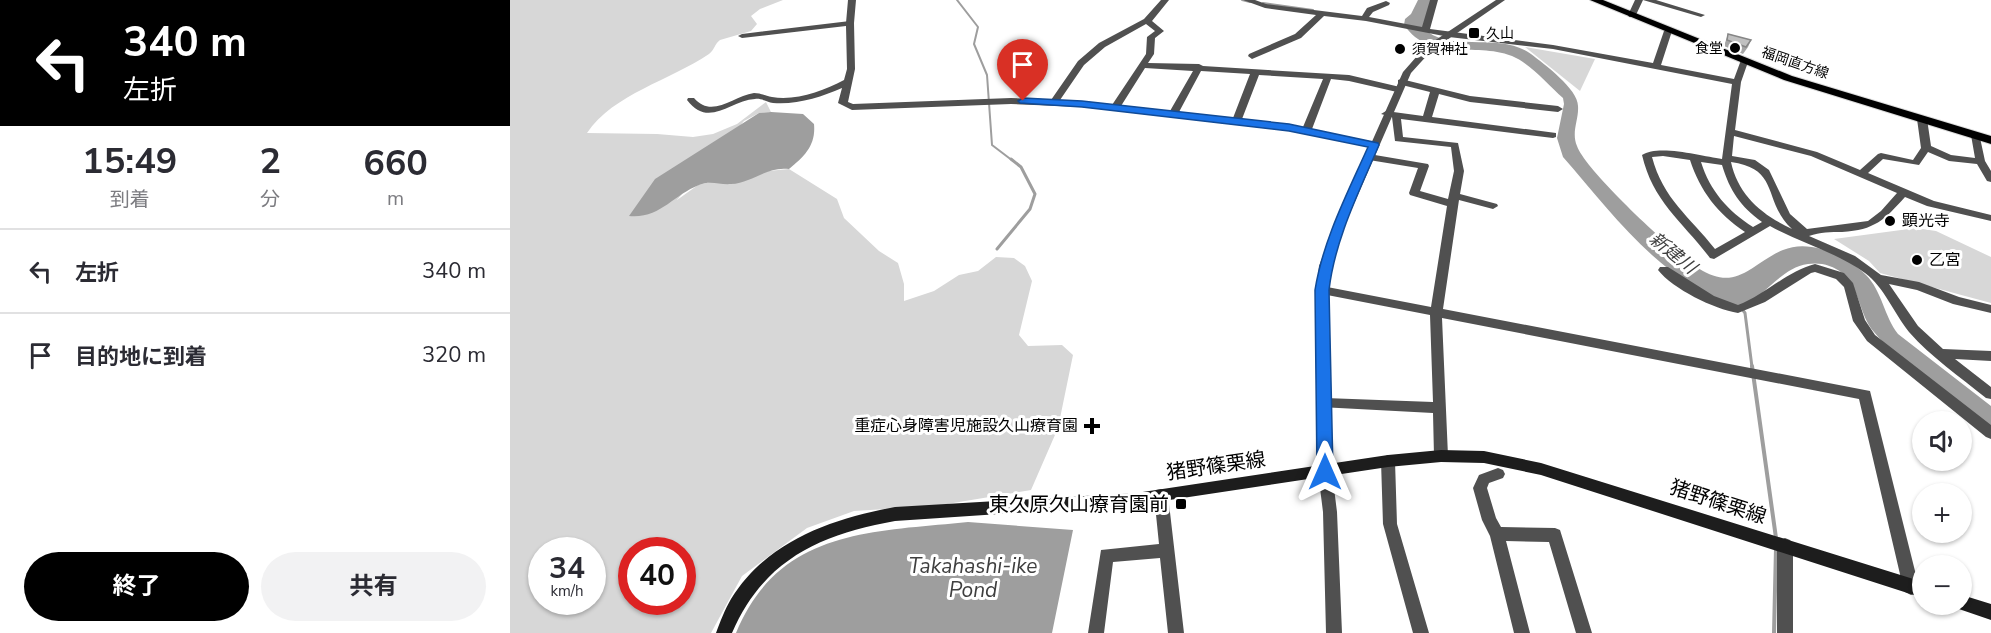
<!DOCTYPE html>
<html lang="ja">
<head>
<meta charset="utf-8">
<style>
	:root { --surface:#fff; --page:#f2f2f3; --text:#2b2b33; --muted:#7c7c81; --line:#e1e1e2; --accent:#000 }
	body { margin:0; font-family:"Nunito Sans","Noto Sans JP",sans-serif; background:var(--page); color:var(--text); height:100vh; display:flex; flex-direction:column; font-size:22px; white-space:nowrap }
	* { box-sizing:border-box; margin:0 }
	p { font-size:20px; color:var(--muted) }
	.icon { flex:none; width:33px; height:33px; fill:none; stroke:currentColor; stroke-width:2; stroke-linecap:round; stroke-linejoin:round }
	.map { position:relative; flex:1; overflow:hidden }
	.sheet { display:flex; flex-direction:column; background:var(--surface); width:510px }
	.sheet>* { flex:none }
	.hud { background:#000; color:#fff; overflow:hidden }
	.controls { position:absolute; left:1402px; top:411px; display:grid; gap:12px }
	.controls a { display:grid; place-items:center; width:60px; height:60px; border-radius:50%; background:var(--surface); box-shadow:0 2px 4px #0004; font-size:30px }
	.speed { position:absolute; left:18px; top:537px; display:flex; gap:12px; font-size:30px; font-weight:700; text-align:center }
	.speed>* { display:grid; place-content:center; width:78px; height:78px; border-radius:50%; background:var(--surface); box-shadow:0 2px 4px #0004; line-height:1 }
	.speed small { font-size:15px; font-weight:400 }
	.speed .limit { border:9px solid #d22; background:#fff; color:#111 }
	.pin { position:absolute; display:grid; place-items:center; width:51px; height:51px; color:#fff; margin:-62px -26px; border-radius:50% 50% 50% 0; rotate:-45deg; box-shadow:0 0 6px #0007 }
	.pin .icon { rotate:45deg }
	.me { position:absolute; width:66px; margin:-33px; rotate:0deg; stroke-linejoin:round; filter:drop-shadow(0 0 4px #0008) }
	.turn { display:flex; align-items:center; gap:21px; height:126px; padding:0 24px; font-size:27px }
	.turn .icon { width:78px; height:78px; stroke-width:2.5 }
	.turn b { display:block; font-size:42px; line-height:51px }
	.eta { display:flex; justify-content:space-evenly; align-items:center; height:102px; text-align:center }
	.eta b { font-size:36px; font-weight:700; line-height:42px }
	.button { display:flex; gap:12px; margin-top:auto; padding:12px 24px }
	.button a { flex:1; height:69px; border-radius:36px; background:var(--accent); color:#fff; font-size:24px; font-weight:700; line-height:69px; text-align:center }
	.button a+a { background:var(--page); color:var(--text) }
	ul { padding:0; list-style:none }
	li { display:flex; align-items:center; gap:18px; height:84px; padding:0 24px; border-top:2px solid var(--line) }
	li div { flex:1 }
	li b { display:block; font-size:22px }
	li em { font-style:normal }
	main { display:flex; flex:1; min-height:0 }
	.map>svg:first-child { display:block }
</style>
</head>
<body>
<main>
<section class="sheet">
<div class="hud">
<div class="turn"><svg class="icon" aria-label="left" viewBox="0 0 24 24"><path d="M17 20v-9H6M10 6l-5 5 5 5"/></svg><div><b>340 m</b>左折</div></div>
</div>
<div class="eta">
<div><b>15:49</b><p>到着</p></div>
<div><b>2</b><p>分</p></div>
<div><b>660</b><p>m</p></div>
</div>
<ul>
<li><svg class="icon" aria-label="left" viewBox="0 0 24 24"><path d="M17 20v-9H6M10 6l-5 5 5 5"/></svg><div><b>左折</b></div><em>340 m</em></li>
<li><svg class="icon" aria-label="arrive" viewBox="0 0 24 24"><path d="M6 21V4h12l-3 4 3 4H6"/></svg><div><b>目的地に到着</b></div><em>320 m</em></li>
</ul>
<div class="button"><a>終了</a><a>共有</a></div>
</section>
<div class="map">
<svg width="1481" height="633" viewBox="0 0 1481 633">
	<rect width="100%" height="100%" fill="#fff"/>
	<path fill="#d7d7d7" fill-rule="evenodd" d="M 0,0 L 273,0 L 250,9 L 241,16 L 247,24 L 241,31 L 210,40 C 204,45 205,49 199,54 C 161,80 103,94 77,133 L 147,134 L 183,137 L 203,134 L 227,124 L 256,102 L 261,112 L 249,113 L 234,121 L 167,200 L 188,185 L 205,181 L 221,184 L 258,171 L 279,169 L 327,199 L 334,218 L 369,251 L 388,263 L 394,284 L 394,301 L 424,291 L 449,275 L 468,271 L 486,257 L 504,258 L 515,266 L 522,281 L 509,335 L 518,346 L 552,345 L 563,355 L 548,428 L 521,490 L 425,506 L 344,511 L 297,528 L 232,576 L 201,633 L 0,633 ZM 32,550 L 82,550 L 82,602 L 32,602 ZM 122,550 L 172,550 L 172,602 L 122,602 Z
		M 1015,47 L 1085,59 L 1070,91 Z
		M 1406,228 L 1426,231 L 1481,257 L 1481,303 L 1370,273 L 1359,261 L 1324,239 Z"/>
	<path fill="#9e9e9e" d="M 908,0 L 922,0 L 913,28 C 939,54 990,31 1021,54 C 1034,64 1068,89 1068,106 C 1069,120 1061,132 1067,146 C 1075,170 1165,254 1188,268 C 1227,293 1240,264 1273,250 C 1300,238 1337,256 1356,275 C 1372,291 1374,316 1388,334 L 1481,406 L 1481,427 C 1457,408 1433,389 1409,371 C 1394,359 1376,347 1364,332 C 1349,315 1350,288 1332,273 C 1323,265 1309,262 1298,264 C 1269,268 1255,299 1229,306 C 1153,285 1103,214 1053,157 L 1047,138 L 1054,104 L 1053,98 C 1038,85 1021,64 1002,56 C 963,41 922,64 894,25 L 895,19 L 901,14 Z
		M 261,112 L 293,114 L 304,124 C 306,145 295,156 279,169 C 257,166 242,183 221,184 C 209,185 201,180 189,185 C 163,195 150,219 119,216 L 145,179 L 249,113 Z
		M 458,522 L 563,530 L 542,633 L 226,633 C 269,529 361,532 458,522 Z"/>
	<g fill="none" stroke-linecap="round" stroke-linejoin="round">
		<path stroke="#9e9e9e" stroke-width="2" d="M 447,0 L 468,27 L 464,44 L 477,75 L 482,145 L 503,161
			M 732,0 L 740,2
			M 753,3 L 803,10"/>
		<path stroke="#9e9e9e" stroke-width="3" d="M 487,249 L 520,209 L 525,194 L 511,167 L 501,159
			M 1232,309 L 1235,313 L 1242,367"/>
		<path stroke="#9e9e9e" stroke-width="4" d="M 1242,366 L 1266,538
			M 1264,633 L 1266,548"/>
		<defs>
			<path id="primary" d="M 1080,0 L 1093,0 L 1282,76 L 1481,136 L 1481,144 L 1274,80 Z"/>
		</defs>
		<use href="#primary" stroke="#dbdbdb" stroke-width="2"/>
		<path fill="#505050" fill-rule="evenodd" d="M 651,0 L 659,0 L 642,21 L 654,31 L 645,38 L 644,54 L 638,63 L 689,64 L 693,66 L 839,75 L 890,87 L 891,89 L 887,92 L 839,81 L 821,79 L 802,129 L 864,142 L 869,145 L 864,148 L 779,130 L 572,107 L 501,104 L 342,110 L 328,103 L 332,88 C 311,97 287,105 263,103 C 257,102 251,98 245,99 C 220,100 199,129 177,100 L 178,98 L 184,98 C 202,119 223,96 244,93 C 251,93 256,96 262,97 C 286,101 313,91 334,80 L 337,69 L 336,26 L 232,38 L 228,36 L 232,34 L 340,21 L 344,23 L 345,69 L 338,102 L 343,104 L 501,98 L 541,100 L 568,61 L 589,43 L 634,19 ZM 636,24 L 645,31 L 637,37 L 636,54 L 602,105 L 550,100 L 574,65 L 595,47 ZM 635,68 L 683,71 L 660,111 L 611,106 ZM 691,71 L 740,74 L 723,118 L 669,112 ZM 749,75 L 813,79 L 793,127 L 732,119 Z
			M 733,0 L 745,0 L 756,4 L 852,16 L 857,8 L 876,1 L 880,3 L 879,5 L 863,12 L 859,17 L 912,27 L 920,0 L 928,0 L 920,29 L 1043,45 L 1143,63 L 1154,31 L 1161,29 L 1162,31 L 1151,65 L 1224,79 L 1231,60 L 1238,62 L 1231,82 L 1225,130 L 1307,152 L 1350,170 L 1368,154 L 1371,153 L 1403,160 L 1411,148 L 1407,119 L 1409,117 L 1412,116 L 1417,119 L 1421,146 L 1441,155 L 1465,158 L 1461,135 L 1463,133 L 1469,133 L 1475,161 L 1481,171 L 1481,182 L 1477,181 L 1467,164 L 1439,161 L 1418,152 L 1409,165 L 1373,159 L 1358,173 L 1424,201 L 1481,215 L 1481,221 L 1417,206 L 1395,197 C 1374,220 1365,230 1332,232 C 1321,232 1310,232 1299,236 L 1345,256 L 1371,275 L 1409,282 L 1449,297 L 1481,305 L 1481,313 L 1443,304 L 1407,290 L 1379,284 L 1408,326 L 1433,349 L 1481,351 L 1481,361 L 1445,359 L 1481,387 L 1481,399 L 1476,398 C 1450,377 1421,357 1399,332 C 1384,313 1374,287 1355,273 C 1326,252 1291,243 1260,226 L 1204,259 L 1200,258 C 1172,221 1143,202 1132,155 C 1148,144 1192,156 1212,159 L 1222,84 L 1043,49 L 939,37 L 856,21 L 814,16 L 791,38 L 742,59 L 738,56 L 739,54 L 785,34 L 806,15 L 755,8 ZM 1224,136 L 1301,156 L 1387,193 L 1371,211 L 1358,221 L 1297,229 L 1280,214 L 1259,170 L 1245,160 L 1222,156 ZM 1153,156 L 1180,160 C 1190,191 1208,214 1235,232 L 1205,249 C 1180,217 1153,199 1142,157 ZM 1191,162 L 1212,165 C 1220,191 1230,206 1252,222 L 1243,227 C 1218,211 1200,191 1191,162 ZM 1221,162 C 1271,169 1252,201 1282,229 C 1252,215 1228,195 1221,162 Z
			M 1125,0 L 1133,0 L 1125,17 L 1119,17 L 1118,15 Z
			M 1133,0 L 1146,0 L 1195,15 L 1191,17 Z
			M 891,79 L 960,96 L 1048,106 L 1053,109 L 1048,112 L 960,102 L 929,94 L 922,117 L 1046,133 L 1046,137 L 1043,138 L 891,119 L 893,137 L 948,143 L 954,171 L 950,194 L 987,204 L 988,206 L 983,209 L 949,200 L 933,309 L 1360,391 L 1409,587 L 1407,592 L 1401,595 L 1395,592 L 1393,587 L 1349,399 L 932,318 L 938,456 L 936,460 L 931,462 L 926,460 L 924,456 L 923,413 L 810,407 L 808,403 L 810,399 L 815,398 L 923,402 L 920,315 L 812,294 L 806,290 L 812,286 L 921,307 L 937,206 L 900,195 L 899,193 L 908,168 L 859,160 L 854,157 L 859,154 L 918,164 L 919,166 L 910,191 L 938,199 L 944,171 L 941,147 L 885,141 L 882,117 L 871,114 L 876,111 L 913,116 L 920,92 L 888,84 L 888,80 Z
			M 1305,264 L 1334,273 L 1343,283 L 1355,320 L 1365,335 L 1481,425 L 1481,439 L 1476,437 L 1357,341 L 1343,321 L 1334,287 L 1326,279 L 1305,272 L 1301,273 L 1255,302 L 1228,313 C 1204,309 1163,289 1148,270 L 1150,267 L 1158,267 L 1204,296 L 1228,305 C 1255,295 1277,271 1305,264 Z
			M 878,455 L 883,457 L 885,461 L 887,524 L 919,633 L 903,633 L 873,524 L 871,461 L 873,457 Z
			M 815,466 L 820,468 L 822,472 L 827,512 L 832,633 L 816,633 L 813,512 L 808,472 L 810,468 Z
			M 988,468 L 993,470 L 995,474 L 993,478 L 979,483 L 977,488 L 986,518 L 991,527 L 1045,528 L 1050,530 L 1082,633 L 1066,633 L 1039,542 L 996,541 L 1020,633 L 1004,633 L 980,536 L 972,520 L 963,488 L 969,475 Z
			M 651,489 L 656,490 L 658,495 L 674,633 L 658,633 L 650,558 L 603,562 L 594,633 L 578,633 L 591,550 L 649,544 L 644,495 L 646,490 Z
			M 1275,538 L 1280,540 L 1283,545 L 1283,633 L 1267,633 L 1267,545 L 1270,540 Z"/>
		<path fill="#505050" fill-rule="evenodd" d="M 338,0 L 346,0 L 344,23 L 340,25 L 336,23 Z
			M 986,0 L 995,0 L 921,51 L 901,73 L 833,229 L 821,266 L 818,290 L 822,472 L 820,476 L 815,478 L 810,476 L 808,472 L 806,290 L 809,266 L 823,229 L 893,72 L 915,47 Z"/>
		<path fill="#1d1d1d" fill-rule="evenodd" d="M 931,450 L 974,451 L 1031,463 L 1413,582 L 1413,598 L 1031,475 L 974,463 L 931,462 L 878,467 L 626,505 L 385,521 C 311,534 253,560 222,633 L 206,633 C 210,622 215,609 221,599 C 257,541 321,519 385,507 L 626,493 L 878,455 Z
			M 1452,595 L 1481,604 L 1481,620 L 1446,608 L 1445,604 L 1452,604 Z"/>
		<use href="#primary" fill="#000" fill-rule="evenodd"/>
	</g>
	<path fill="#a5a5a5" d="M 1218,34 L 1241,40 L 1238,47 L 1233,54 L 1214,46 Z"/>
	<path fill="#c0c0c0" stroke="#868686" stroke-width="1.5" d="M 1218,34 L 1241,40 L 1236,47 L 1217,40 Z"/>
	<path fill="#1a73e8" stroke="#114b97" stroke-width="1.5" d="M 513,98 L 572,101 L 779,124 L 868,143 L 869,145 C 849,192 825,239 819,290 L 823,472 L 821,477 L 809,477 L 807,472 L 805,290 C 813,240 837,194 858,147 L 779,131 L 572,107 L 510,103 L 508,101 Z"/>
	<g fill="#000" stroke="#fff" stroke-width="2">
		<rect x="958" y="27" width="12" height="12" rx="3"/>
		<circle cx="1225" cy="48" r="6"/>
		<circle cx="890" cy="49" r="6"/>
		<circle cx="1380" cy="221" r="6"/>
		<circle cx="1407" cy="260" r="6"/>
		<path d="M579 417h6v6h6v6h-6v6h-6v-6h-6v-6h6z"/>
		<rect x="665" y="498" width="12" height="12" rx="3"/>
	</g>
	<g text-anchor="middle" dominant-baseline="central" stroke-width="6" stroke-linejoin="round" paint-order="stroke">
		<g font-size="14" fill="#000" stroke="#fff" text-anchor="start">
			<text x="976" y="33">久山</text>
			<text x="1213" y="48" text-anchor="end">食堂</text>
			<text x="902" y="49">須賀神社</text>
		</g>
		<g font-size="14" fill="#000" stroke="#fff">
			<text transform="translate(1285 63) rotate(19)">福岡直方線</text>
		</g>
		<g font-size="16" fill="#000" stroke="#fff" text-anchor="start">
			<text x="1392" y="221">顕光寺</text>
			<text x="1419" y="260">乙宮</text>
			<text x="568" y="426" text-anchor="end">重症心身障害児施設久山療育園</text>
		</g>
		<g font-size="18" font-style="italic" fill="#3f3f3f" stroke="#fff">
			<text transform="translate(1163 253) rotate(39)">新建川</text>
		</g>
		<g font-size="20" fill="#000" stroke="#fff">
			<text transform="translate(706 466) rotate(-8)">猪野篠栗線</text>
			<text transform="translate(1208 502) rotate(18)">猪野篠栗線</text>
		</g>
		<g font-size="20" fill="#000" stroke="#fff" text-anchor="end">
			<text x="659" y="504">東久原久山療育園前</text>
		</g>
		<g font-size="21" font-style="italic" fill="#3f3f3f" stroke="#fff">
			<text x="463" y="566">Takahashi-ike<tspan x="463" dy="24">Pond</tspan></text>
		</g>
	</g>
</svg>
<div class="controls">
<a><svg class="icon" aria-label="sound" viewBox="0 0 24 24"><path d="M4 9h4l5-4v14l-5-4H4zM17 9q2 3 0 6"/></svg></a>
<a>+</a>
<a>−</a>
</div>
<div class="speed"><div>34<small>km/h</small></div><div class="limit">40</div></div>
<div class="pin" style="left:513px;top:101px;background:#d93025"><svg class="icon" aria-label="arrive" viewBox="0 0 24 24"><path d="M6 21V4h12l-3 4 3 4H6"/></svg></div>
<svg class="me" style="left:815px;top:472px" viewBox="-20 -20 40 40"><path d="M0-17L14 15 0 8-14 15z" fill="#1a73e8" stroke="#fff" stroke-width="4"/></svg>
</div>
</main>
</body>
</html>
